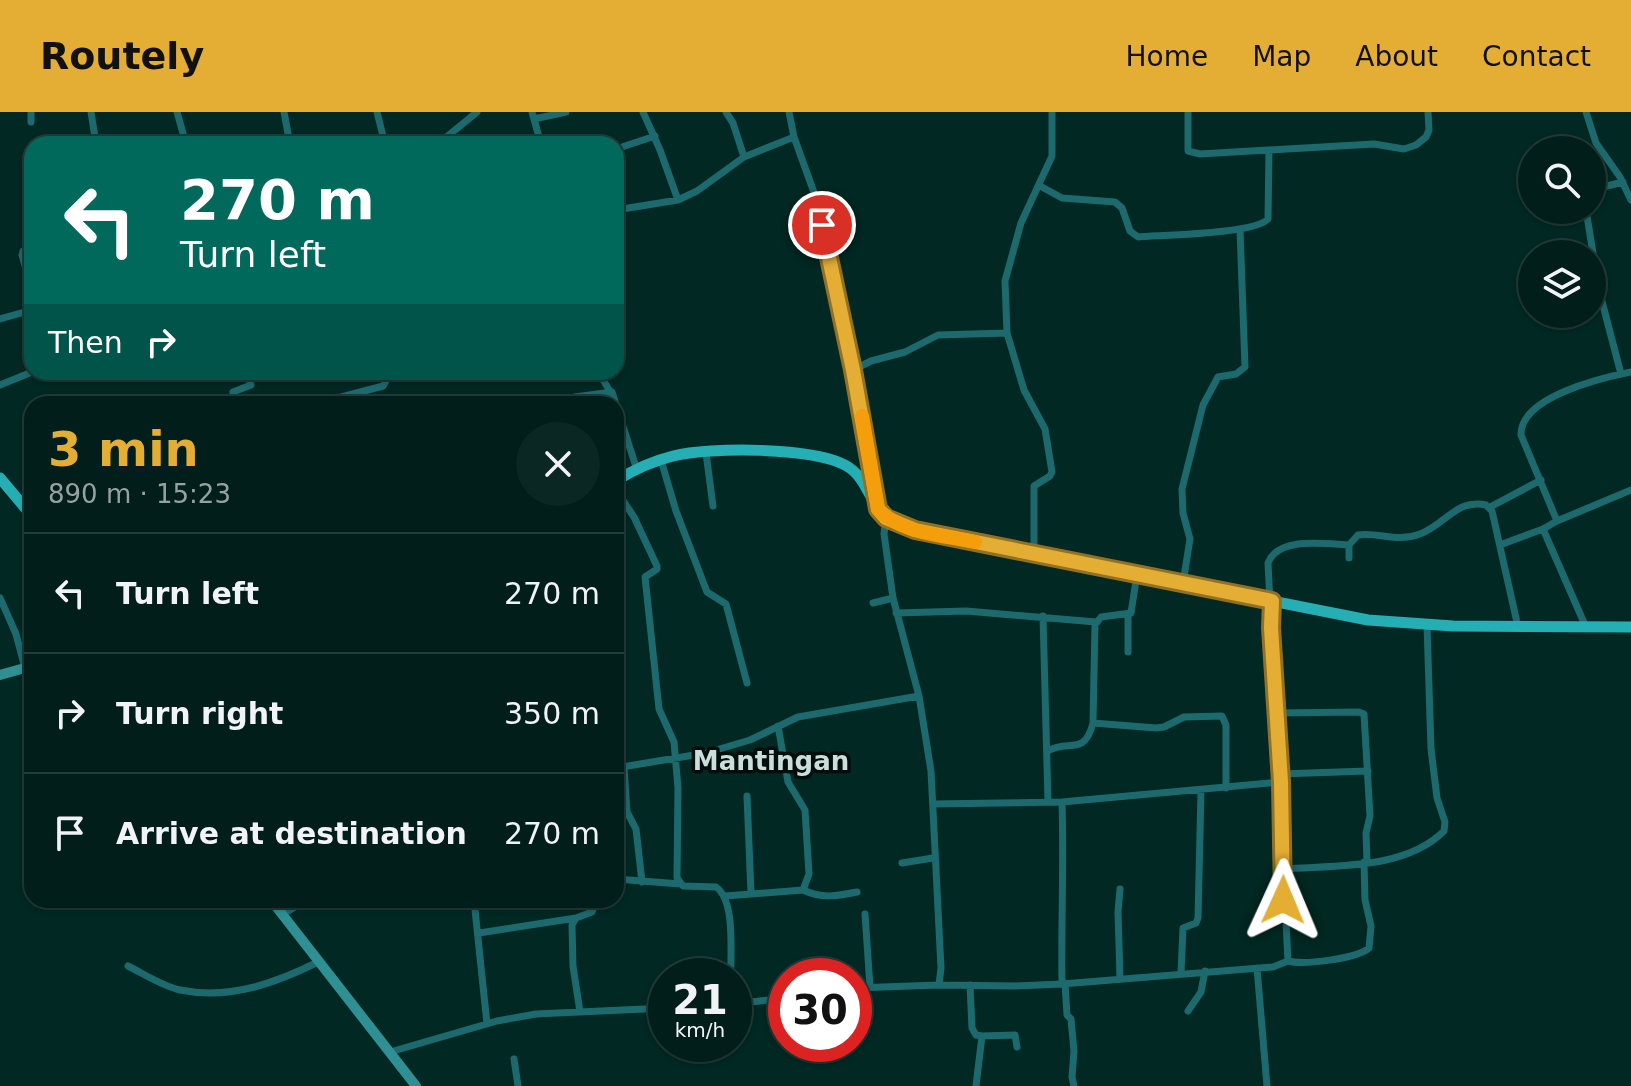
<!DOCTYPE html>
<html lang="en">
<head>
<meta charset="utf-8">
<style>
	:root { --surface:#011e1a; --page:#0b2723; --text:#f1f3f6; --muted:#96a2a2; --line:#233c39; --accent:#e4ae35 }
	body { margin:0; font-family:"DejaVu Sans",sans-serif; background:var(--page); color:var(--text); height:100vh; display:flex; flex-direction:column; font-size:30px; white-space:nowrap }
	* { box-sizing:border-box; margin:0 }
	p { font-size:26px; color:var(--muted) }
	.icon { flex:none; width:44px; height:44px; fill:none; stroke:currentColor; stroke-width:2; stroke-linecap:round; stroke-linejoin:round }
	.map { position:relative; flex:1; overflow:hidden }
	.side { position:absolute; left:24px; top:284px; width:600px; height:512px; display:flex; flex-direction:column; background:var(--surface); border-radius:24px; box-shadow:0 2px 6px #0004,0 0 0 2px var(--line) }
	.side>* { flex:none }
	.top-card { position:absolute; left:24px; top:24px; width:600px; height:244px; border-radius:24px; box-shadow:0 2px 6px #0004,0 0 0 2px var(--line); background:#00695c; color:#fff; overflow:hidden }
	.fabs { position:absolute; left:1518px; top:24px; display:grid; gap:16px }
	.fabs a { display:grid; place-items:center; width:88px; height:88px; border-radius:50%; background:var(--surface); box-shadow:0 2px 6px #0004,0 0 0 2px var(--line); font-size:40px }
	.speed { position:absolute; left:648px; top:846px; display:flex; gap:16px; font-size:40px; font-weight:700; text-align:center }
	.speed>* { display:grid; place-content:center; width:104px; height:104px; border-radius:50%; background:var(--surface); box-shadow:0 2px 6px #0004,0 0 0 2px var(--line); line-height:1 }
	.speed small { font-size:20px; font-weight:400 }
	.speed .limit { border:12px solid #d22; background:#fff; color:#111 }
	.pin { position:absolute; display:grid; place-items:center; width:68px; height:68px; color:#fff; margin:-34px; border:4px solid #fff; border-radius:50%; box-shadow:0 2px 8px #0007 }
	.me { position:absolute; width:88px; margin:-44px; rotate:1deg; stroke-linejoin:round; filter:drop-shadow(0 0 6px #0008) }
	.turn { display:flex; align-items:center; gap:28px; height:168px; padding:0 24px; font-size:36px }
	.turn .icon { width:104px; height:104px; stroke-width:2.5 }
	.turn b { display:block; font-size:56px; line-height:68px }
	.then { display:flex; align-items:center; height:76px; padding:0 24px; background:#0003; gap:16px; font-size:30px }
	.round { display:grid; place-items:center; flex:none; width:84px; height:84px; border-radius:42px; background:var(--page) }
	.overview { display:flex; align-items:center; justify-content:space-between; height:136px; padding:0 24px }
	h1 { font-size:48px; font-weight:700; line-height:60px; color:var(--accent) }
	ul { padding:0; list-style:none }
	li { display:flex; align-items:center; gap:24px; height:120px; padding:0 24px; border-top:2px solid var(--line) }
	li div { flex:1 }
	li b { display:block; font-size:30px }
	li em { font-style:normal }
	header { display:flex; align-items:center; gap:48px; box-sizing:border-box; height:112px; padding:0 40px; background:var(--accent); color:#111 }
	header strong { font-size:38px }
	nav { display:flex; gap:44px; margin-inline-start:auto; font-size:28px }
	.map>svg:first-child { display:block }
</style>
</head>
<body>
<header>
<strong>Routely</strong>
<nav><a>Home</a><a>Map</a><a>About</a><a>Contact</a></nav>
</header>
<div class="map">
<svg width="1631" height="974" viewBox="0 0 1631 974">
	<rect width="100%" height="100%" fill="#012822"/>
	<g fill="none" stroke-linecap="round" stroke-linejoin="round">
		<path stroke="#1c6a6e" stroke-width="7" d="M 31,0 L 31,10
			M 91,0 L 96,32
			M 177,0 L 186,32
			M 284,0 L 290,32
			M 377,0 L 385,32
			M 532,0 L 541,32
			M 643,0 L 660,38 L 678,88
			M 726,0 L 733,11 L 744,45
			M 789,0 L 794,25 L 816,86 L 853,258 L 876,387
			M 1188,0 L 1188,39 L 1200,42 L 1374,32 L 1404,37 L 1416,33 L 1426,25 L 1429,18 L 1428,0
			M 1586,0 L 1596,31 L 1620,65 L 1631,88
			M 534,7 L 566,0
			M 438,32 L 477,0
			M 616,37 L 655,24
			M 1040,74 L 1062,86 L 1115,90 L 1122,96 L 1130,119 L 1138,125 C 1163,123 1255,122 1268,107 L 1269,38
			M 1592,82 L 1603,75 L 1623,70
			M 616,98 L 678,88 L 697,79 L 744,45 L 794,25
			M 1586,98 L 1599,178 L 1621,262
			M 32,134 L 23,139 L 22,143 L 32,178
			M 0,207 L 32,198
			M 1007,221 L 1024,278 L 1045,317 L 1052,360 L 1050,364 L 1034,374 L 1034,441
			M 853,258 L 871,249 L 905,240 L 938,223 L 1007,221 L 1005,169 L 1021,111 L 1052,44 L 1052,0
			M 598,260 L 610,279
			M 0,273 L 32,260
			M 575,285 L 612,280 L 637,358
			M 234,292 L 233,280 L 251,273 L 247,260
			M 315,292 L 383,274 L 391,260
			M 706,341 L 713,394
			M 661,348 L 676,399 L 707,480 L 726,492 L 747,571
			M 616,378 L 634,405 L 657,454 L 657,457 L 645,465 L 659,597 L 674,630 L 678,676 L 677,766 L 683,774 L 716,775 C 736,789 730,841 731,864
			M 1490,395 L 1541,368
			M 1557,409 L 1521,323 C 1520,285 1601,266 1631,260
			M 1543,417 L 1585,513
			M 1500,433 L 1543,417 L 1557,409 L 1631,378
			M 1349,446 L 1349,433 L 1358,423 C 1380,420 1396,431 1420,422 C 1445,413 1457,386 1486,393 L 1492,399 L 1518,515
			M 1183,471 L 1190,427 L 1183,401 L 1182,377 L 1203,293 L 1218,265 L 1236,262 L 1245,255 L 1240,117
			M 0,486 L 16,522 L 25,556
			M 873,491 L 893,486
			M 896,501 L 966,499 L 1096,510
			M 1043,504 L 1048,690
			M 1128,540 L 1128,503
			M 1276,601 L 1359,600 L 1364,602 L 1370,704 L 1366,721 L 1367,750
			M 1093,611 L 1156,616 L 1164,615 L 1184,605 L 1222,604 L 1226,613 L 1226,676
			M 1048,639 C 1068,626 1084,646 1093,611 L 1095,513 L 1101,505 L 1131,501 L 1137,462
			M 624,655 L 627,700 L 636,717 L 642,770
			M 616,656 L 706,641 L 750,628 L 798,605 L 919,584
			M 1280,662 L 1368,659
			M 747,684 L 751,781
			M 1062,690 C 1064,751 1061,811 1062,872
			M 933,692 L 1062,690 L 1281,670
			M 902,751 L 933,746
			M 1284,757 C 1335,753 1405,758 1444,719 L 1445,710 L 1437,686 L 1431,637 L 1427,513
			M 616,767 L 680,772
			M 1120,777 L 1118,800 L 1120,866
			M 803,778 C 822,787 837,784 857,780
			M 725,784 L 803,778 L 809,762 L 805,698 L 788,670 L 778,614
			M 474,788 L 487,912
			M 283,802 L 307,788
			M 865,802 L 870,875
			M 479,821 L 576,806
			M 1288,849 C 1304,853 1356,847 1369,836 L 1371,814 L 1365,788 L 1364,750
			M 128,854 C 144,862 162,874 180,878 C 230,888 276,871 320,849
			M 1257,856 L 1267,974
			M 1181,861 L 1183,816 L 1196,811 L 1198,806 L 1201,679
			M 1065,871 L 1067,903 L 1071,907 L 1074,939 L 1072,965 L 1074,974
			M 939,873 L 1014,874 L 1062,872 L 1273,855 L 1288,849 L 1268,451 C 1278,424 1326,432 1349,433
			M 970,873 L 972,916 L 976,923 L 982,924 L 976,974
			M 854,876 L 939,873 L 941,856 L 931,659 L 919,584 L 893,486 L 884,422 L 886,406
			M 734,892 L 786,886
			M 1188,899 L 1201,880 L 1205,859
			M 580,900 L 573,854 L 572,813 L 576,806 L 592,800 L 597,788
			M 982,924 L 1015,923 L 1017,935
			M 390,940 L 497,909 L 536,902 L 666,896
			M 514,947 L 518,974"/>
		<path stroke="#2f9094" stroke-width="10" d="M 0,563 L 32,554
			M 271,788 L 416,974"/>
		<path stroke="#25afb5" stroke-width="11" d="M 0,366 L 32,404
			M 616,369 C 633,358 653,349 673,344 C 710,335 811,335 845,353 C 876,370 864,406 915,418 L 1368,508 L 1453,514 L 1631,515"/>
	</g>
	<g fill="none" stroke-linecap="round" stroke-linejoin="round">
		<defs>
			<path id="route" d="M 822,113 L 853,258 L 878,397 L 886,406 L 915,418 L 1272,489 L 1271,516 L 1281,670 L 1283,788"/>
		</defs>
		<use href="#route" stroke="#947122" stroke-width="20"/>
		<use href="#route" stroke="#e4ae35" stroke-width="14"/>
		<path stroke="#f59e0b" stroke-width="14" d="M 862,304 L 878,397 C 901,422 943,423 975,430"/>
	</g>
	<g text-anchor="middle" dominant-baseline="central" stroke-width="7" stroke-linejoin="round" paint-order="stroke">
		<g font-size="26" font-weight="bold" fill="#cadeda" stroke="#020e0b">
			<text x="771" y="649">Mantingan</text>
		</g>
	</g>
</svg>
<div class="fabs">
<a><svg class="icon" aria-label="search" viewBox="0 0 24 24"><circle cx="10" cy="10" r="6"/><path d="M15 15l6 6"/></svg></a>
<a><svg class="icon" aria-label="layers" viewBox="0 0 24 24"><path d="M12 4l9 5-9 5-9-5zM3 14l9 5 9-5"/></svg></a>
</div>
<div class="speed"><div>21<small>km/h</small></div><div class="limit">30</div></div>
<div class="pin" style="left:822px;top:113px;background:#d93025"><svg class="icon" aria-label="arrive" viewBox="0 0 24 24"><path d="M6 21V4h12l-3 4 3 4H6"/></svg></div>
<svg class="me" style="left:1283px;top:788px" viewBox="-20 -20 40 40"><path d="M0-17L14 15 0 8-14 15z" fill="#e4ae35" stroke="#fff" stroke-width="4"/></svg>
<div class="top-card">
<div class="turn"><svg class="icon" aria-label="left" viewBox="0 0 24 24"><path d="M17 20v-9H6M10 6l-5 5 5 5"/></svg><div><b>270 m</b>Turn left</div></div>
<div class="then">Then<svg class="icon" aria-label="right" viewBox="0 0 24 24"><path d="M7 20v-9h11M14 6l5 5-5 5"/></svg></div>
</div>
<section class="side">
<div class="overview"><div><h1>3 min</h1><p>890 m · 15:23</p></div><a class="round"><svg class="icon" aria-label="close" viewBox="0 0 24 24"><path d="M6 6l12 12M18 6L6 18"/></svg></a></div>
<ul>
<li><svg class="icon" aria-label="left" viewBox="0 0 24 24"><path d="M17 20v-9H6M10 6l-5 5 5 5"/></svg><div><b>Turn left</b></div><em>270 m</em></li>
<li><svg class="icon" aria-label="right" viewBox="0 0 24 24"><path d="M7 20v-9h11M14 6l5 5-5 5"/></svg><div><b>Turn right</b></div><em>350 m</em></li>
<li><svg class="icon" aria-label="arrive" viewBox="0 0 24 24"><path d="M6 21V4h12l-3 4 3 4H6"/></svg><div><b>Arrive at destination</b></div><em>270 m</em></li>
</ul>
</section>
</div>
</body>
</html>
